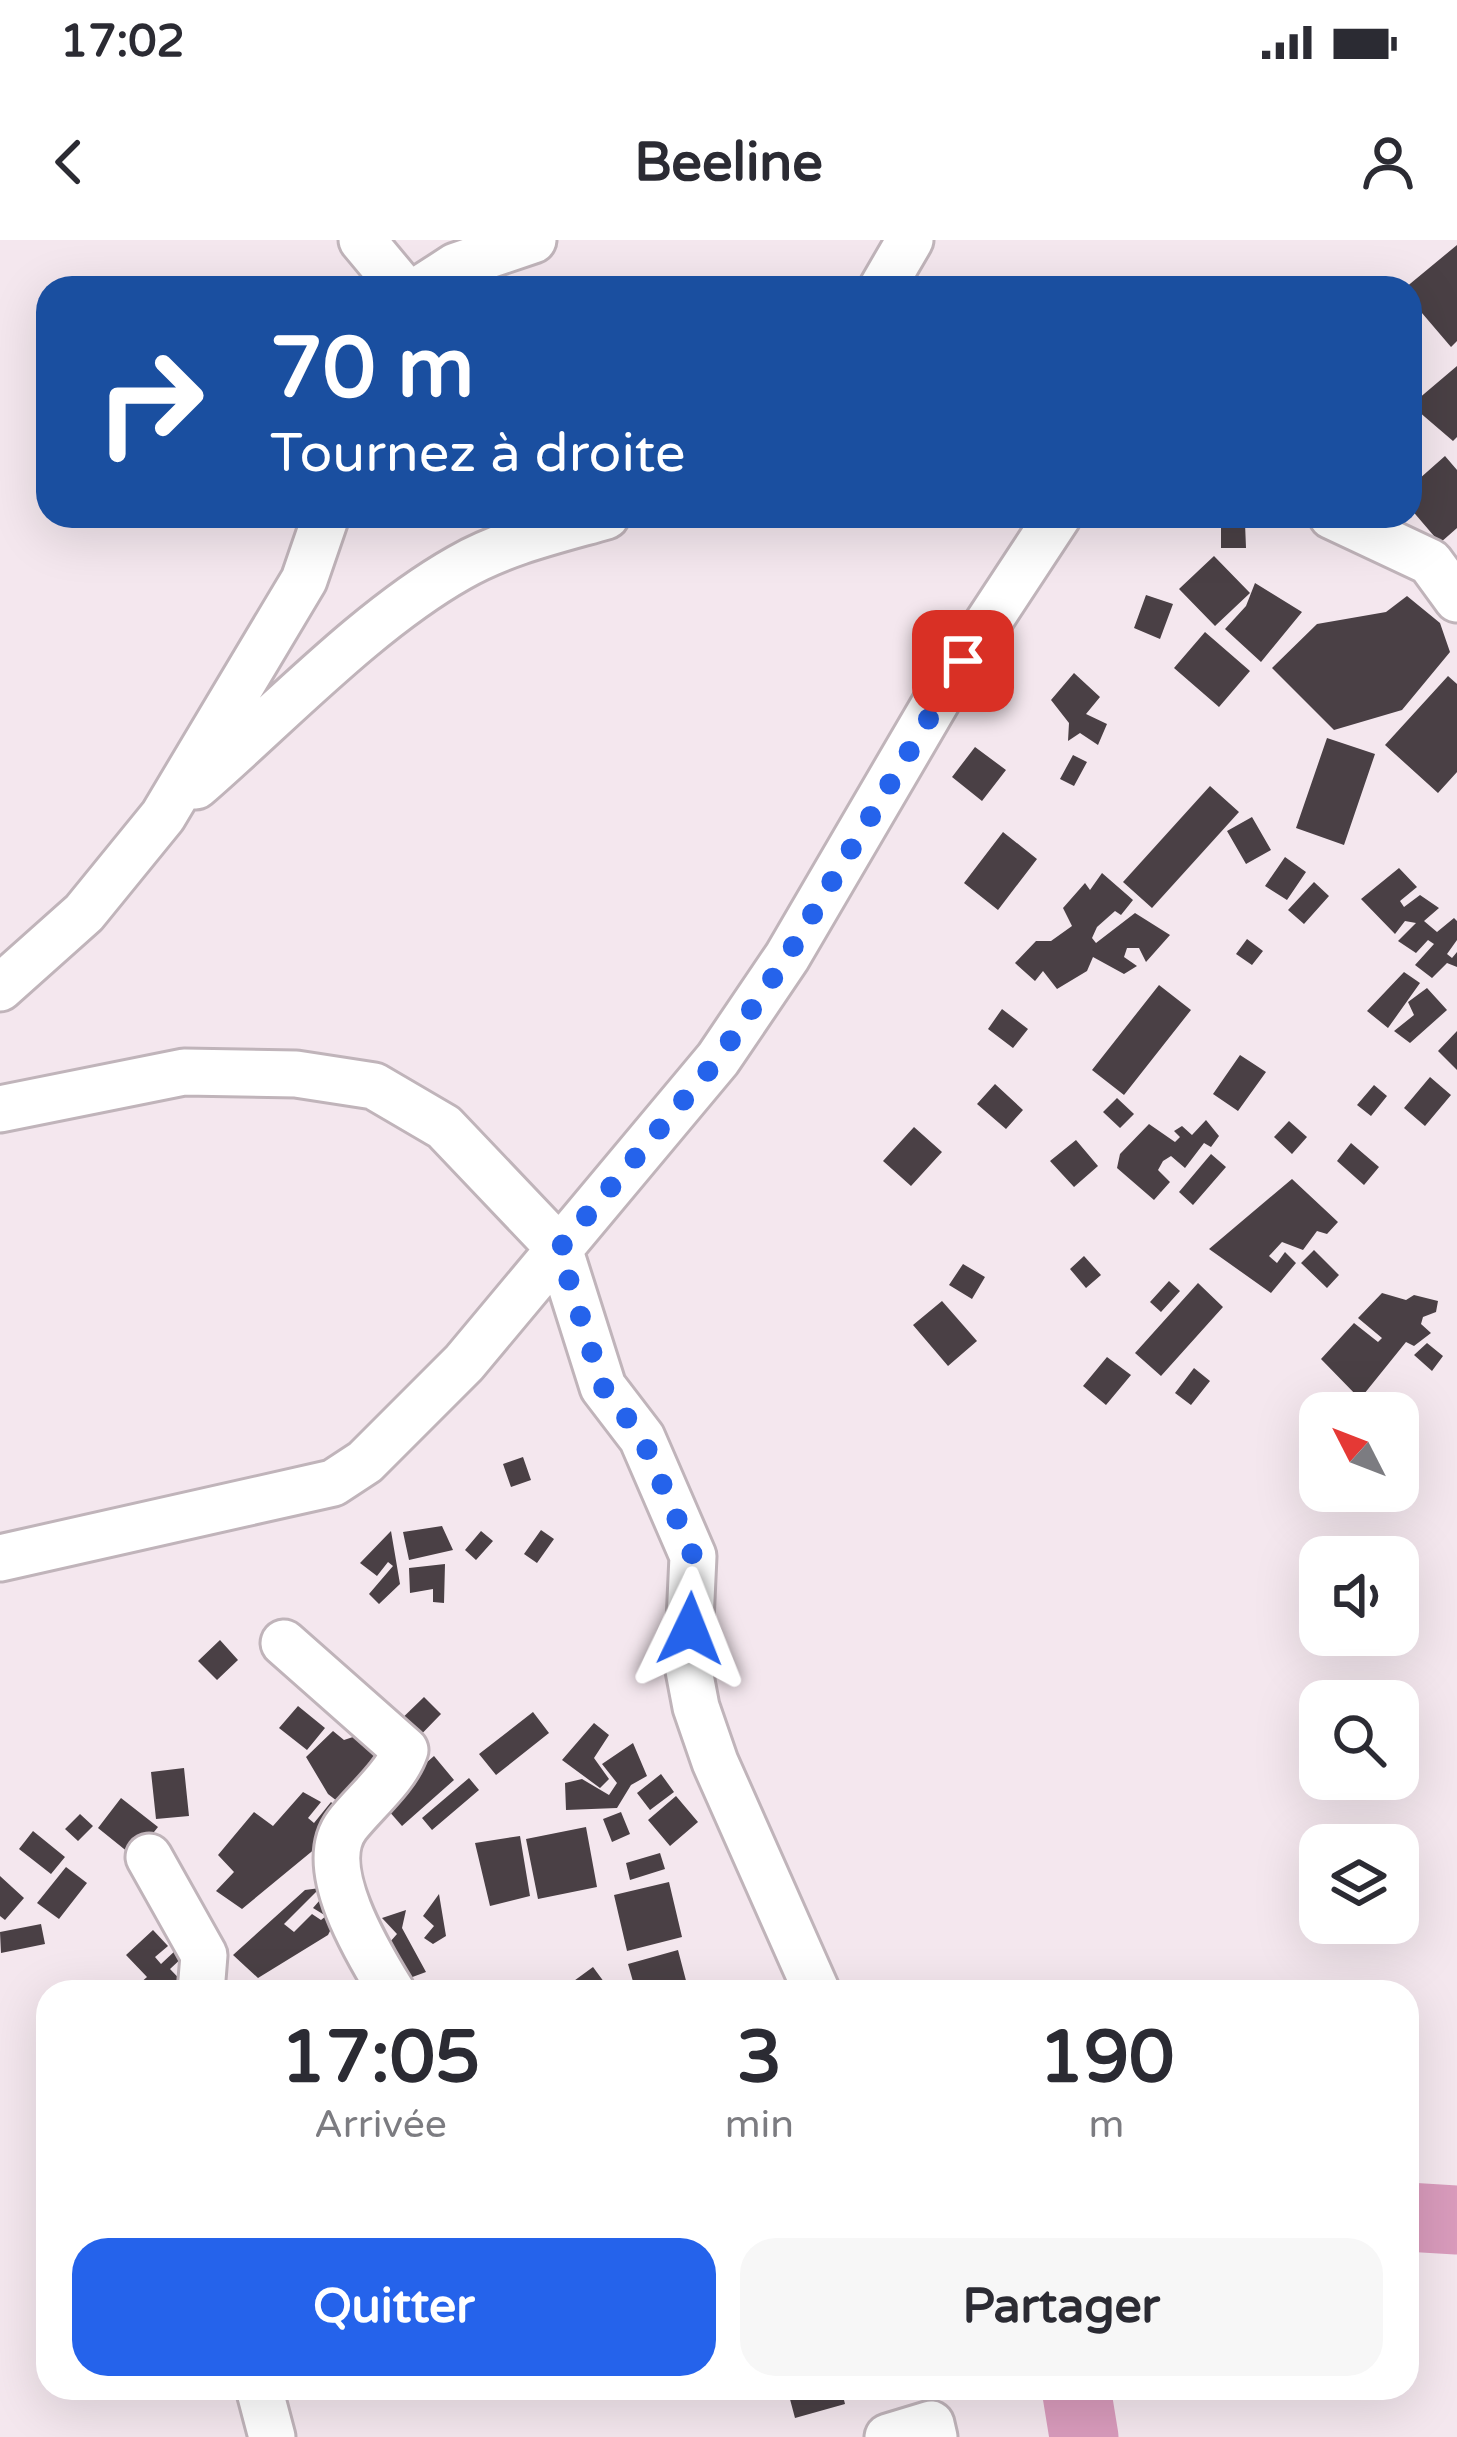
<!DOCTYPE html>
<html lang="fr">
<head>
<meta charset="utf-8">
<style>
	:root { --surface:#fff; --page:#f7f7f7; --text:#2b2b33; --muted:#7c7c81; --accent:#2563eb }
	body { margin:0; font-family:"Varela Round",sans-serif; background:var(--page); color:var(--text); height:100vh; display:flex; flex-direction:column; font-size:45px; white-space:nowrap }
	* { box-sizing:border-box; margin:0 }
	p { font-size:39px; color:var(--muted) }
	.icon { flex:none; width:66px; height:66px; fill:none; stroke:currentColor; stroke-width:2; stroke-linecap:round; stroke-linejoin:round }
	.map { position:relative; flex:1; overflow:hidden }
	.side { position:absolute; left:36px; top:1740px; width:1383px; height:420px; display:flex; flex-direction:column; background:var(--surface); border-radius:36px; box-shadow:0 12px 48px #0002 }
	.side>* { flex:none }
	.guide { position:absolute; left:36px; top:36px; width:1386px; height:252px; border-radius:36px; box-shadow:0 12px 48px #0002; background:#1a4fa0; color:#fff; overflow:hidden }
	.needle { width:78px; rotate:312deg }
	.tools { position:absolute; left:1299px; top:1152px; display:grid; gap:24px }
	.tools a { display:grid; place-items:center; width:120px; height:120px; border-radius:24px; background:var(--surface); box-shadow:0 12px 48px #0002; font-size:60px }
	.pin { position:absolute; display:grid; place-items:center; width:102px; height:102px; color:#fff; margin:-51px; border-radius:24px; box-shadow:0 6px 18px #0006 }
	.me { position:absolute; width:132px; margin:-66px; rotate:2deg; stroke-linejoin:round; filter:drop-shadow(0 0 9px #0008) }
	.turn { display:flex; align-items:center; gap:42px; height:252px; padding:0 36px; font-size:54px }
	.turn .icon { width:156px; height:156px; stroke-width:2.5 }
	.turn b { display:block; font-size:84px; line-height:102px }
	.eta { display:flex; justify-content:space-evenly; align-items:center; height:204px; text-align:center }
	.eta b { font-size:72px; font-weight:700; line-height:84px }
	.primary-button { display:flex; gap:24px; margin-top:auto; padding:24px 36px }
	.primary-button a { flex:1; height:138px; border-radius:36px; background:var(--accent); color:#fff; font-size:48px; font-weight:700; line-height:138px; text-align:center }
	.primary-button a+a { background:var(--page); color:var(--text) }
	.status { display:flex; justify-content:space-between; align-items:center; height:84px; padding:0 60px; background:var(--surface); direction:ltr }
	.status svg { height:33px; fill:currentColor }
	header { display:flex; justify-content:space-between; align-items:center; height:156px; padding:0 36px; background:var(--surface); font-size:54px; font-weight:700 }
	.map>svg:first-child { display:block }
</style>
</head>
<body>
<div class="status"><b>17:02</b><svg viewBox="0 0 49 12"><path d="M0 12V9h3v3zM5 12V6h3v6zM10 12V3h3v9zM15 12V0h3v12zM26 1h20v11H26zM47 4h2v5h-2z"/></svg></div>
<header><svg class="icon" aria-label="back" viewBox="0 0 24 24"><path d="M15 5l-7 7 7 7"/></svg>Beeline<svg class="icon" aria-label="person" viewBox="0 0 24 24"><circle cx="12" cy="8" r="4"/><path d="M4 21q1-7 8-7t8 7"/></svg></header>
<div class="map">
<svg width="1457" height="2197" viewBox="0 0 1457 2197">
	<rect width="100%" height="100%" fill="#f4e7ee"/>
	<g fill="none" stroke-linecap="round" stroke-linejoin="round">
		<path stroke="#d99bbc" stroke-width="69" d="M 1407,1977 L 1457,1980
			M 1076,2148 L 1084,2197"/>
	</g>
	<path fill="#4a4045" d="M 1457,5 L 1457,101 L 1451,107 L 1410,59 L 1410,48 L 1405,48 Z
		M 1457,126 L 1457,197 L 1453,201 L 1411,165 Z
		M 1445,216 L 1457,230 L 1457,288 L 1440,303 L 1410,268 L 1410,247 Z
		M 1245,283 L 1246,308 L 1221,308 L 1221,284 Z
		M 1214,316 L 1250,353 L 1215,386 L 1179,349 Z
		M 1255,343 L 1302,372 L 1261,422 L 1225,389 L 1246,366 Z
		M 1146,355 L 1173,364 L 1160,399 L 1134,388 Z
		M 1407,356 L 1440,383 L 1450,412 L 1402,470 L 1334,490 L 1272,428 L 1317,384 L 1386,372 Z
		M 1205,392 L 1250,431 L 1219,467 L 1174,428 Z
		M 1074,433 L 1100,457 L 1086,474 L 1107,484 L 1098,505 L 1080,493 L 1068,501 L 1069,483 L 1051,460 Z
		M 1448,436 L 1457,444 L 1457,532 L 1438,553 L 1385,505 Z
		M 1327,498 L 1375,514 L 1344,605 L 1296,588 Z
		M 975,507 L 1006,530 L 982,561 L 952,537 Z
		M 1073,515 L 1087,522 L 1074,546 L 1060,539 Z
		M 1210,546 L 1239,572 L 1152,668 L 1123,642 Z
		M 1252,577 L 1271,610 L 1246,624 L 1227,591 Z
		M 1003,592 L 1037,619 L 998,670 L 964,643 Z
		M 1285,617 L 1306,632 L 1287,660 L 1265,646 Z
		M 1399,628 L 1417,647 L 1400,661 L 1404,667 L 1420,655 L 1439,668 L 1424,681 L 1437,692 L 1454,678 L 1457,681 L 1457,700 L 1447,714 L 1452,718 L 1457,712 L 1457,727 L 1447,723 L 1432,738 L 1415,725 L 1434,704 L 1428,700 L 1416,713 L 1398,701 L 1416,683 L 1405,681 L 1395,694 L 1361,659 Z
		M 1102,633 L 1133,660 L 1121,675 L 1115,671 L 1097,687 L 1092,698 L 1096,703 L 1135,673 L 1170,695 L 1146,722 L 1139,708 L 1127,708 L 1124,717 L 1137,726 L 1124,734 L 1093,717 L 1087,731 L 1057,749 L 1043,731 L 1035,741 L 1015,723 L 1036,701 L 1051,701 L 1072,686 L 1063,668 L 1085,643 L 1090,650 Z
		M 1314,642 L 1329,656 L 1304,684 L 1288,670 Z
		M 1247,699 L 1263,711 L 1252,725 L 1236,714 Z
		M 1404,732 L 1420,743 L 1388,788 L 1367,771 Z
		M 1159,745 L 1191,770 L 1124,855 L 1092,830 Z
		M 1427,748 L 1447,770 L 1410,803 L 1394,791 L 1414,775 L 1408,762 Z
		M 1002,769 L 1028,789 L 1013,808 L 988,789 Z
		M 1457,791 L 1457,830 L 1438,811 Z
		M 1240,815 L 1266,832 L 1238,871 L 1213,854 Z
		M 1430,837 L 1451,855 L 1425,886 L 1404,868 Z
		M 995,844 L 1023,870 L 1006,889 L 977,864 Z
		M 1374,845 L 1387,856 L 1371,876 L 1357,865 Z
		M 1117,858 L 1134,874 L 1120,888 L 1103,872 Z
		M 1206,880 L 1219,896 L 1211,907 L 1204,903 L 1185,928 L 1171,916 L 1163,921 L 1158,930 L 1170,942 L 1154,960 L 1117,928 L 1120,914 L 1149,884 L 1175,902 L 1180,897 L 1174,891 L 1182,886 L 1192,895 Z
		M 1289,881 L 1307,897 L 1292,914 L 1274,897 Z
		M 914,887 L 942,912 L 911,946 L 883,921 Z
		M 1076,900 L 1098,926 L 1074,947 L 1050,921 Z
		M 1351,903 L 1379,927 L 1364,945 L 1337,921 Z
		M 1211,914 L 1226,927 L 1193,965 L 1179,952 Z
		M 1292,939 L 1338,982 L 1327,994 L 1317,991 L 1303,1010 L 1282,1002 L 1269,1016 L 1277,1023 L 1285,1012 L 1296,1023 L 1271,1053 L 1209,1009 Z
		M 1314,1010 L 1339,1035 L 1327,1048 L 1301,1023 Z
		M 1084,1016 L 1101,1035 L 1086,1048 L 1070,1029 Z
		M 963,1024 L 985,1037 L 972,1059 L 949,1045 Z
		M 1169,1041 L 1180,1051 L 1161,1072 L 1150,1062 Z
		M 1198,1043 L 1223,1067 L 1161,1136 L 1135,1113 Z
		M 1382,1053 L 1406,1060 L 1414,1055 L 1438,1061 L 1436,1072 L 1423,1077 L 1421,1084 L 1431,1093 L 1414,1106 L 1406,1102 L 1360,1159 L 1321,1119 L 1354,1083 L 1378,1102 L 1382,1098 L 1358,1078 Z
		M 942,1061 L 977,1101 L 948,1126 L 913,1085 Z
		M 1427,1103 L 1443,1116 L 1432,1131 L 1414,1115 Z
		M 1107,1117 L 1131,1135 L 1106,1165 L 1083,1146 Z
		M 1194,1128 L 1210,1141 L 1191,1165 L 1175,1153 Z
		M 523,1217 L 531,1240 L 511,1247 L 503,1224 Z
		M 442,1286 L 453,1310 L 409,1320 L 403,1292 Z
		M 541,1290 L 554,1299 L 537,1323 L 524,1314 Z
		M 391,1291 L 400,1344 L 379,1364 L 369,1354 L 393,1326 L 388,1322 L 377,1336 L 360,1323 Z
		M 481,1291 L 493,1301 L 476,1320 L 465,1310 Z
		M 445,1324 L 444,1363 L 433,1362 L 433,1349 L 410,1353 L 409,1328 Z
		M 220,1400 L 238,1420 L 217,1440 L 198,1421 Z
		M 424,1457 L 441,1474 L 409,1507 L 391,1489 Z
		M 298,1466 L 325,1488 L 307,1510 L 279,1488 Z
		M 533,1472 L 549,1493 L 496,1535 L 479,1514 Z
		M 594,1483 L 609,1495 L 594,1518 L 609,1539 L 600,1548 L 562,1520 Z
		M 333,1491 L 344,1500 L 356,1496 L 397,1524 L 351,1572 L 328,1554 L 306,1517 Z
		M 633,1503 L 647,1536 L 631,1545 L 617,1568 L 566,1570 L 565,1543 L 582,1539 L 609,1555 L 617,1543 L 602,1524 Z
		M 434,1516 L 454,1540 L 402,1586 L 381,1562 Z
		M 184,1528 L 189,1576 L 156,1579 L 151,1532 Z
		M 661,1534 L 674,1552 L 650,1570 L 637,1553 Z
		M 469,1538 L 479,1550 L 432,1590 L 422,1578 Z
		M 303,1552 L 321,1562 L 308,1578 L 314,1583 L 331,1562 L 350,1580 L 242,1669 L 216,1651 L 234,1632 L 218,1615 L 254,1572 L 273,1586 Z
		M 676,1556 L 698,1582 L 670,1606 L 648,1580 Z
		M 121,1558 L 158,1587 L 134,1617 L 98,1588 Z
		M 621,1572 L 630,1594 L 612,1602 L 603,1579 Z
		M 80,1574 L 93,1586 L 78,1601 L 65,1589 Z
		M 586,1587 L 597,1647 L 538,1659 L 526,1599 Z
		M 33,1591 L 65,1617 L 51,1634 L 19,1609 Z
		M 520,1596 L 530,1656 L 490,1666 L 475,1603 Z
		M 660,1613 L 665,1629 L 630,1640 L 626,1623 Z
		M 66,1627 L 87,1643 L 59,1679 L 37,1663 Z
		M 0,1636 L 24,1658 L 5,1680 L 0,1676 Z
		M 669,1642 L 682,1697 L 627,1711 L 614,1655 Z
		M 320,1648 L 284,1684 L 294,1692 L 312,1674 L 321,1680 L 326,1676 L 313,1668 L 326,1653 L 340,1671 L 328,1695 L 258,1738 L 233,1715 L 305,1650 Z
		M 439,1654 L 446,1696 L 433,1704 L 424,1698 L 434,1686 L 423,1676 Z
		M 406,1670 L 402,1688 L 426,1732 L 407,1739 L 382,1711 L 397,1694 L 382,1678 Z
		M 41,1684 L 45,1704 L 1,1713 L 0,1692 Z
		M 153,1690 L 168,1706 L 155,1717 L 161,1724 L 177,1709 L 184,1716 L 170,1729 L 192,1752 L 130,1752 L 147,1737 L 126,1715 Z
		M 678,1710 L 689,1752 L 636,1752 L 628,1724 Z
		M 593,1727 L 607,1746 L 599,1752 L 572,1752 L 567,1746 Z
		M 787,2148 L 841,2148 L 845,2164 L 795,2178 Z"/>
	<g fill="none" stroke-linecap="round" stroke-linejoin="round">
		<defs>
			<path id="minor" d="M 362,0 L 402,48
				M 422,48 L 456,26 L 533,0
				M 882,48 L 910,0
				M 1332,276 L 1430,322 L 1457,359
				M 196,546 C 277,476 367,380 459,328 C 504,302 557,290 606,276
				M 0,748 L 84,673 L 163,576 L 304,340 L 326,276
				M 0,869 L 184,832 L 296,834 L 374,846 L 444,887 L 559,1008 L 603,1147 L 642,1198 L 693,1316 L 688,1425 L 696,1467 L 715,1522 L 817,1752
				M 0,1318 L 333,1243 L 365,1222 L 464,1123 L 718,819 L 787,717 L 939,457 L 1058,276
				M 284,1403 L 405,1510 C 396,1537 365,1562 347,1585 C 315,1627 368,1713 392,1752
				M 149,1617 L 204,1715 L 201,1752
				M 259,2148 L 272,2197
				M 888,2197 L 931,2184 L 934,2197"/>
		</defs>
		<use href="#minor" stroke="#c0b4ba" stroke-width="51"/>
		<use href="#minor" stroke="#fff" stroke-width="45"/>
	</g>
	<g fill="none" stroke-linecap="round" stroke-linejoin="round">
		<path stroke="#2563eb" stroke-width="21" stroke-dasharray="0 37.8" d="M 690,1389 L 693,1316 L 642,1198 L 603,1147 L 559,1009 L 718,819 L 787,717 L 963,421"/>
	</g>
</svg>
<div class="tools">
<a><svg class="needle" viewBox="-14 -14 28 28"><path d="M0-13l5 13h-10z" fill="#e53935"/><path d="M0 13l5-13h-10z" fill="#7c7c81"/></svg></a>
<a><svg class="icon" aria-label="sound" viewBox="0 0 24 24"><path d="M4 9h4l5-4v14l-5-4H4zM17 9q2 3 0 6"/></svg></a>
<a><svg class="icon" aria-label="search" viewBox="0 0 24 24"><circle cx="10" cy="10" r="6"/><path d="M15 15l6 6"/></svg></a>
<a><svg class="icon" aria-label="layers" viewBox="0 0 24 24"><path d="M12 4l9 5-9 5-9-5zM3 14l9 5 9-5"/></svg></a>
</div>
<div class="pin" style="left:963px;top:421px;background:#d93025"><svg class="icon" aria-label="arrive" viewBox="0 0 24 24"><path d="M6 21V4h12l-3 4 3 4H6"/></svg></div>
<svg class="me" style="left:690px;top:1389px" viewBox="-20 -20 40 40"><path d="M0-17L14 15 0 8-14 15z" fill="#2563eb" stroke="#fff" stroke-width="4"/></svg>
<div class="guide">
<div class="turn"><svg class="icon" aria-label="right" viewBox="0 0 24 24"><path d="M7 20v-9h11M14 6l5 5-5 5"/></svg><div><b>70 m</b>Tournez à droite</div></div>
</div>
<section class="side">
<div class="eta">
<div><b>17:05</b><p>Arrivée</p></div>
<div><b>3</b><p>min</p></div>
<div><b>190</b><p>m</p></div>
</div>
<div class="primary-button"><a>Quitter</a><a>Partager</a></div>
</section>
</div>
</body>
</html>
